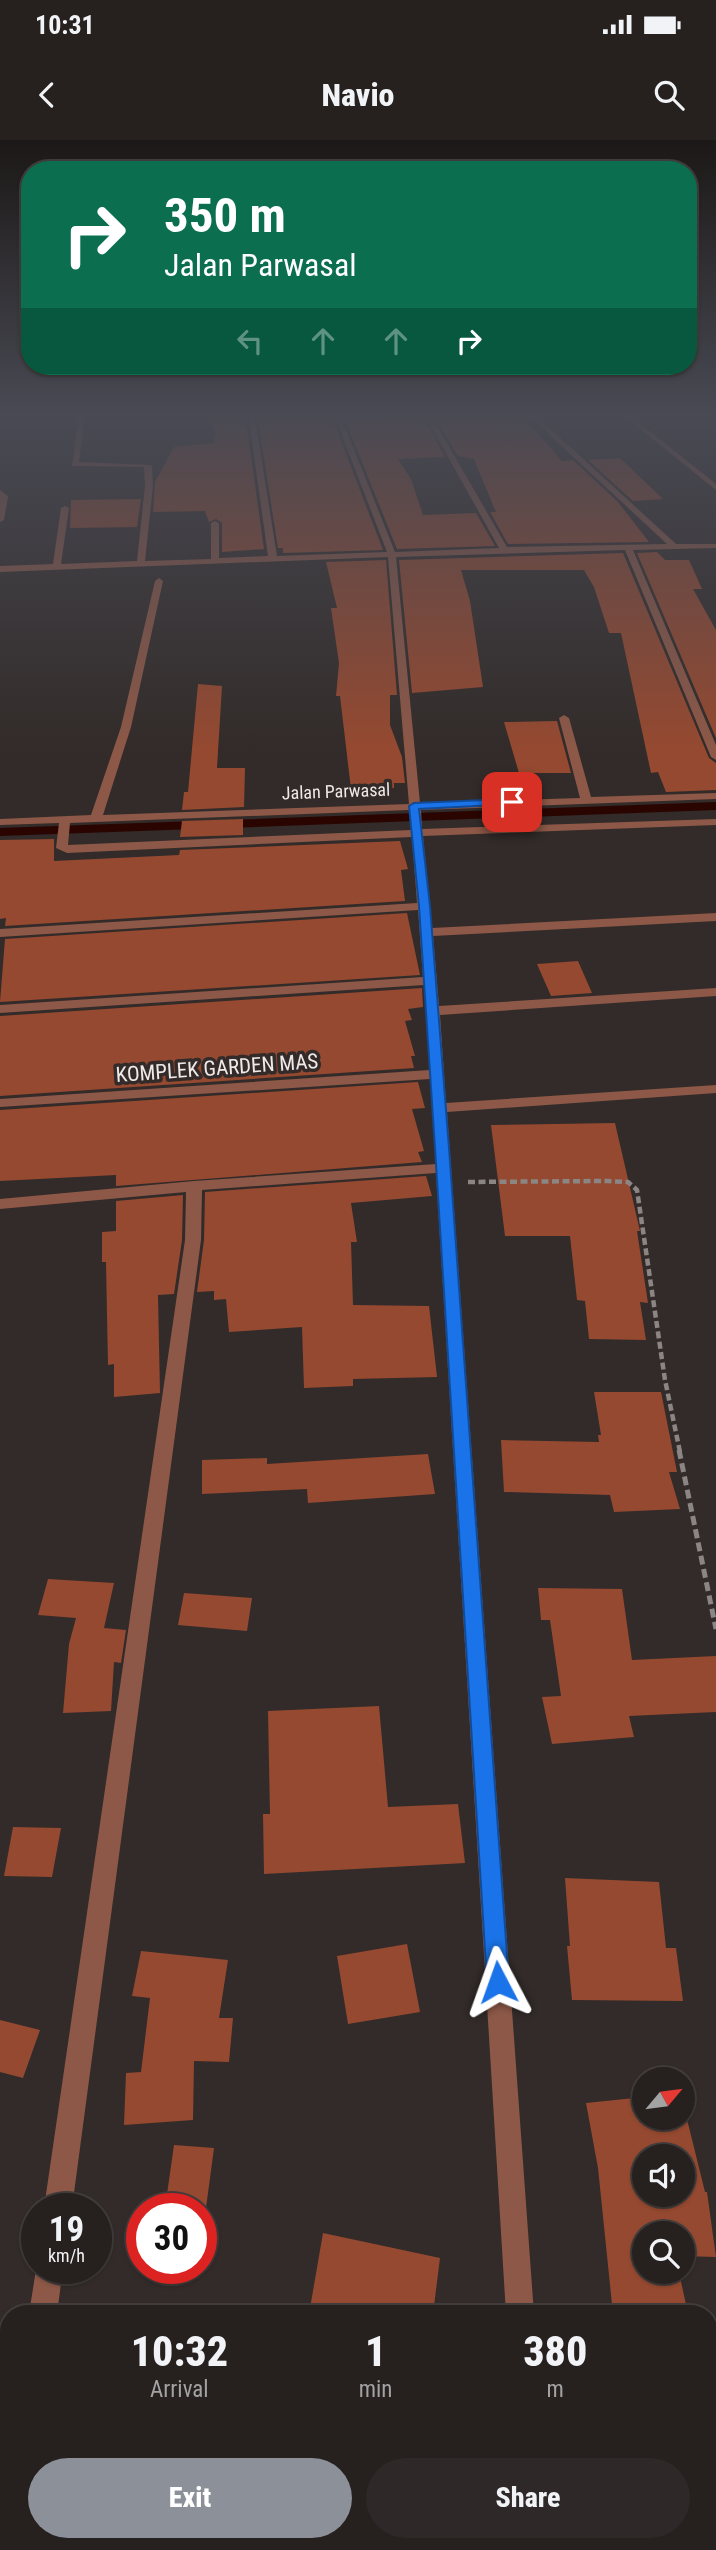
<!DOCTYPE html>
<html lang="en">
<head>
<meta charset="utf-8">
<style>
	:root { --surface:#26201f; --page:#2e2828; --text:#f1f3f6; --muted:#a4a3a4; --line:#423e3d; --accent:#8c9099 }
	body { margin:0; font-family:"Roboto Condensed",sans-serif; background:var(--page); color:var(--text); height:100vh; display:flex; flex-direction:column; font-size:26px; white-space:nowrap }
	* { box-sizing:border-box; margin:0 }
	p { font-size:23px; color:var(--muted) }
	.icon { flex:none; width:38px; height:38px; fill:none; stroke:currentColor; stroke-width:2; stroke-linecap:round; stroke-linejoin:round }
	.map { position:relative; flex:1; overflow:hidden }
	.sheet { position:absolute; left:0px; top:2165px; width:718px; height:247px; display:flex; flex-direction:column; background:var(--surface); border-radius:28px 28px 0 0; box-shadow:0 2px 5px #0004,0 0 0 2px var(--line) }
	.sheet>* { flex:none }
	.guide { position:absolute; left:21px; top:21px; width:676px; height:214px; border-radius:28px; box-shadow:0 2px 5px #0004,0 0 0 2px var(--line); background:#0b6e4f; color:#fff; overflow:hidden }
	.needle { width:46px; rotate:61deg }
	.fabs { position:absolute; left:632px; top:1927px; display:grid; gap:14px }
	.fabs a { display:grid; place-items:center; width:63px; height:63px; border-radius:50%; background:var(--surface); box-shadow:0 2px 5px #0004,0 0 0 2px var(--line); font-size:35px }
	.speed { position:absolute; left:21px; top:2053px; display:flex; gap:14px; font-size:35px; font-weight:700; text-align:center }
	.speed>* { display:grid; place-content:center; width:91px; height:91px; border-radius:50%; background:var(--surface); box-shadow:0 2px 5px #0004,0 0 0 2px var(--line); line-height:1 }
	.speed small { font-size:18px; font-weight:400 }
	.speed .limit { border:10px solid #d22; background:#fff; color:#111 }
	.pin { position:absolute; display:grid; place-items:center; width:60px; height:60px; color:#fff; margin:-30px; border-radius:14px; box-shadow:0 4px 10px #0006 }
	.me { position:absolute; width:77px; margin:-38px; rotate:356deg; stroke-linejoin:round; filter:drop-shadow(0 0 5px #0008) }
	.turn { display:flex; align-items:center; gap:24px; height:147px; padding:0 28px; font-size:32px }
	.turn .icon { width:91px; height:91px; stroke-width:2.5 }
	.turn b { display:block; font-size:49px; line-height:60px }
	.lanes { display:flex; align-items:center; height:66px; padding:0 28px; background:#0003; justify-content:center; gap:35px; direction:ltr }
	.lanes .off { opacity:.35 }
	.eta { display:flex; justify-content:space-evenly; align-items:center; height:119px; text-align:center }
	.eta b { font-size:42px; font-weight:800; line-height:49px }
	.action { display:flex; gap:14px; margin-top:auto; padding:14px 28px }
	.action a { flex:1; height:80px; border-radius:42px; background:var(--accent); color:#fff; font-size:28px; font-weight:800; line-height:80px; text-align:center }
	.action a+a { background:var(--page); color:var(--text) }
	.status { display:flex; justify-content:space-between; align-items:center; height:49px; padding:0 35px; background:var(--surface); direction:ltr }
	.status svg { height:19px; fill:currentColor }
	header { display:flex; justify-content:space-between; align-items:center; height:91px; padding:0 28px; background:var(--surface); font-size:32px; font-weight:800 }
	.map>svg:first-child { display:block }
</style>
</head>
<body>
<div class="status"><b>10:31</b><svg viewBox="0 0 49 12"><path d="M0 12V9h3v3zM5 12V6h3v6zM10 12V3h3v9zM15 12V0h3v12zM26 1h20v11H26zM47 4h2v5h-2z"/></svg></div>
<header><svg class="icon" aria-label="back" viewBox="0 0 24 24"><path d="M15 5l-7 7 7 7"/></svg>Navio<svg class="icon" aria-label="search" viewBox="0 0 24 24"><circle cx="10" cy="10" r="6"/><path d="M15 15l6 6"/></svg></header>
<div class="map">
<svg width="716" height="2410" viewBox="0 0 716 2410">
	<rect width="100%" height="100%" fill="#322b29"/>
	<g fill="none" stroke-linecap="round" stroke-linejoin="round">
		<path stroke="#2a0500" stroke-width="8" d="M 229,684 L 716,666
			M 0,692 L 196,685"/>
	</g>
	<path fill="#954930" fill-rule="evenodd" d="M 327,272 L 333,280 L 383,410 L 283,413 L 283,408 L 278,408 L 257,273 Z
		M 390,272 L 421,272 L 445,317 L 398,319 L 411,339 L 423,375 L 476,373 L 495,406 L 397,409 L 345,280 L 393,279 Z
		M 432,272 L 519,272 L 562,321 L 573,320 L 618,362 L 649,402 L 508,404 L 490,372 L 496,372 L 474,319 L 458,316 Z
		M 245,273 L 264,409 L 222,412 L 222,383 L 216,379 L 209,382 L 205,371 L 153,372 L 155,342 L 174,307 L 215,303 L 213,297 L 216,297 L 209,274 Z
		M 620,318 L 663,359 L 633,361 L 588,320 Z
		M 141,359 L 137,387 L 70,388 L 71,360 Z
		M 657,412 L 665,420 L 689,420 L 702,449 L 693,449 L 716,490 L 716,598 L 637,413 Z
		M 623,413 L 709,618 L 716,623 L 716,650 L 666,652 L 658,632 L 651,633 L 621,493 L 609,493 L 594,447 L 584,430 L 461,430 L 470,461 L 483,547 L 412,553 L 399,420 Z
		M 386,420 L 397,555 L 390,555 L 390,585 L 402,617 L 405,643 L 394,643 L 394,648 L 351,649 L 340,556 L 336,556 L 339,523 L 331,468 L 337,468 L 326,422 Z
		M 198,544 L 222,546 L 217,628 L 245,628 L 244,667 L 182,670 L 184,652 L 188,652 Z
		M 557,581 L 571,633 L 519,633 L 504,582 Z
		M 243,679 L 243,695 L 180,697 L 182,681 Z
		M 54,699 L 54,721 L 179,715 L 180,710 L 400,701 L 408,729 L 401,730 L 405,761 L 5,786 L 6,778 L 0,779 L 0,700 Z
		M 407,773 L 420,835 L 0,862 L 5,799 Z
		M 578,821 L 592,853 L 551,856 L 537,824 Z
		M 422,848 L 423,867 L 408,869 L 412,880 L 405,881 L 415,916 L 411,916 L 414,928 L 0,956 L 0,876 Z
		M 418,942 L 425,968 L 412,969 L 424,1011 L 418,1012 L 422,1022 L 116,1046 L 116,1035 L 0,1041 L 0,970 Z
		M 615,983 L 640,1091 L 637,1091 L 648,1163 L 640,1162 L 646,1200 L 589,1199 L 585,1161 L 577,1160 L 570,1096 L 505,1096 L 491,985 Z
		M 426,1036 L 432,1056 L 351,1063 L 357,1102 L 351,1102 L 353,1165 L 429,1166 L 437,1237 L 353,1239 L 353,1246 L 304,1248 L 302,1187 L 229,1192 L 226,1159 L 214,1160 L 214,1151 L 197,1152 L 204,1100 L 205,1052 Z
		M 183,1055 L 182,1100 L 174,1154 L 158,1155 L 160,1253 L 114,1257 L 114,1224 L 108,1225 L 106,1122 L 102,1122 L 102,1092 L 116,1091 L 116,1061 Z
		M 594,1252 L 661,1252 L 677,1332 L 669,1332 L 680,1369 L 614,1372 L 610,1355 L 504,1352 L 501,1300 L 599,1302 L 598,1295 L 601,1295 Z
		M 428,1314 L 435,1354 L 308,1363 L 307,1349 L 202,1354 L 202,1320 L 267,1318 L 267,1324 Z
		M 48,1439 L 114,1443 L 104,1488 L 126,1490 L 121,1523 L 114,1522 L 111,1571 L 63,1573 L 69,1504 L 76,1478 L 38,1475 Z
		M 538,1448 L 622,1449 L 632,1520 L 716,1516 L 716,1572 L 629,1576 L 634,1597 L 552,1604 L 542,1557 L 561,1556 L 550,1480 L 541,1480 Z
		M 184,1453 L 252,1458 L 247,1491 L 178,1485 Z
		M 379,1566 L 388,1667 L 458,1664 L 465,1723 L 264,1734 L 263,1674 L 270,1674 L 268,1571 Z
		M 13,1687 L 61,1688 L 52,1737 L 4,1736 Z
		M 565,1738 L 659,1742 L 666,1808 L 676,1808 L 683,1861 L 572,1860 L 567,1806 L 570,1806 Z
		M 407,1804 L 420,1872 L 348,1884 L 337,1816 Z
		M 141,1811 L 228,1820 L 219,1878 L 233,1878 L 229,1922 L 194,1921 L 193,1980 L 124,1985 L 126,1933 L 141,1932 L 150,1858 L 132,1856 Z
		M 0,1880 L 40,1890 L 23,1938 L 0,1932 Z
		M 644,1957 L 644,1978 L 682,1978 L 682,1959 L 705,2052 L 707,2052 L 716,2117 L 682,2116 L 682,2093 L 644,2093 L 644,2132 L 679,2132 L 688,2174 L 613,2174 L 598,2028 L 586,1963 ZM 644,2016 L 682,2016 L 682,2054 L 644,2054 Z
		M 174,2005 L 214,2008 L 206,2068 L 165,2068 Z
		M 323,2093 L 440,2118 L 433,2174 L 309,2174 Z"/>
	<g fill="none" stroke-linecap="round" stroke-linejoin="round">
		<path stroke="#8b8583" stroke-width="4.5" stroke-dasharray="7 3.5" stroke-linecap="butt" d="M 468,1042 L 607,1041 L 628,1042 L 637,1050 L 665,1240 L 680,1312"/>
		<path stroke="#8b8583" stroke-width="5" stroke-dasharray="9 4.5" stroke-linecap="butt" d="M 679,1310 L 716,1489"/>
		<path fill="#8d5847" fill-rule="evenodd" d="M 79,272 L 85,272 L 79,322 L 152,325 L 153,346 L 145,421 L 211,419 L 211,383 L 215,381 L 219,383 L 219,418 L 268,416 L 248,272 L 254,272 L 277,416 L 387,412 L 333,272 L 339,272 L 395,412 L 499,408 L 423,272 L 429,272 L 507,407 L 667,404 L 525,272 L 532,272 L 676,404 L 716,404 L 716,408 L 633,410 L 716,605 L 716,620 L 711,617 L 625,410 L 396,417 L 420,663 L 580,658 L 559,578 L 564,575 L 569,578 L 591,657 L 716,653 L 716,659 L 421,670 L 422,689 L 716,679 L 716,685 L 423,696 L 432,788 L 716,773 L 716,781 L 433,796 L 439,866 L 716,848 L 716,856 L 440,875 L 446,963 L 716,945 L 716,953 L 447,972 L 534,2174 L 506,2174 L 436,1033 L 202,1050 L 201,1100 L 72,2068 L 44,2068 L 185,1100 L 186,1052 L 0,1069 L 0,1059 L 194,1041 L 436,1024 L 430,939 L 0,967 L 0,959 L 430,930 L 424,845 L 0,873 L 0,865 L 423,837 L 418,770 L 0,797 L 0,789 L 417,763 L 412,697 L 67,713 L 56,708 L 59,683 L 0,685 L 0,679 L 91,675 L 121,587 L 155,441 L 159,438 L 163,441 L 131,587 L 103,675 L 409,664 L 388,417 L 0,432 L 0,426 L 53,424 L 61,368 L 65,366 L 69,368 L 61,424 L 137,421 L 145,346 L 144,327 L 72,326 ZM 409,670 L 411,690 L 68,705 L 70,683 Z
			M 619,272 L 626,272 L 716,344 L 716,350 Z
			M 716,272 L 716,275 L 713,273 L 713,272 Z
			M 0,350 L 8,356 L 4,380 L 0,382 Z
			M 37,2123 L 37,2128 L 63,2128 L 57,2174 L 29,2174 Z
			M 9,2388 L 9,2403 L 27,2403 L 26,2410 L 0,2410 L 0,2392 Z
			M 519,2403 L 551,2403 L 552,2410 L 520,2410 Z"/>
	</g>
	<linearGradient id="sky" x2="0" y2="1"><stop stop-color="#1c1817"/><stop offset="0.45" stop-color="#494a54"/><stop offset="1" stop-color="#494a54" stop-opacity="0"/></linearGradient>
	<rect width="716" height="610" fill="url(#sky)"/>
	<path fill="#1a73e8" stroke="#114b97" stroke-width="2" d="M 512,659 L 517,662 L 515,664 L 419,669 L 430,766 L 449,1008 L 509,1842 L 506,1850 L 498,1854 L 490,1850 L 487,1842 L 435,1008 L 419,766 L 409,666 L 414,663 Z"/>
	<g text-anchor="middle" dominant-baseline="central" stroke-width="7" stroke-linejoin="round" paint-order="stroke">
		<g font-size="18" fill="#efeae9" stroke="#322b29">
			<text transform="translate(336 651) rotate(-2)">Jalan Parwasal</text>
		</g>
		<g font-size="21" fill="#efeae9" stroke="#322b29">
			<text transform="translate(217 928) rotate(-4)">KOMPLEK GARDEN MAS</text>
		</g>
	</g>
</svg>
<div class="fabs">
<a><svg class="needle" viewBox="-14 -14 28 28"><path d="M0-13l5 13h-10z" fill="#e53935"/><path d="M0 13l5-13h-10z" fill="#a4a3a4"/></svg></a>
<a><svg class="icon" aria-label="sound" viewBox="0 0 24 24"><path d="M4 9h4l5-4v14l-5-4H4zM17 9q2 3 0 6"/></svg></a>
<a><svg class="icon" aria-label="search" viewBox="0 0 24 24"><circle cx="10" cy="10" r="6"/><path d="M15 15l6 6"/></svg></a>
</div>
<div class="speed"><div>19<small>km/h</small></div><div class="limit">30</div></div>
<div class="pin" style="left:512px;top:662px;background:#d93025"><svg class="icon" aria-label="arrive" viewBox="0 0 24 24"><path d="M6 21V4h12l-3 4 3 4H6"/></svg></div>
<svg class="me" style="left:498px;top:1842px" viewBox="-20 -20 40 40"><path d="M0-17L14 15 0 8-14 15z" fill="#1a73e8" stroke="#fff" stroke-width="4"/></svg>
<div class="guide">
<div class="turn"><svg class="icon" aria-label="right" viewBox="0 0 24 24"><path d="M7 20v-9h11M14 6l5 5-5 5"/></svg><div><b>350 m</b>Jalan Parwasal</div></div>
<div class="lanes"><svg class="icon off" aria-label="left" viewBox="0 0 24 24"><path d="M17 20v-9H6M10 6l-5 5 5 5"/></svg><svg class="icon off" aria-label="ahead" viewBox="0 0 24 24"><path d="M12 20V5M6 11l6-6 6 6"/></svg><svg class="icon off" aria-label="ahead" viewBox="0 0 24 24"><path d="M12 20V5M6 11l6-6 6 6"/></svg><svg class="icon" aria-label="right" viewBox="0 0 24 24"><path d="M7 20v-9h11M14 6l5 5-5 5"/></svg></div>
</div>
<section class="sheet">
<div class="eta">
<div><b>10:32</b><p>Arrival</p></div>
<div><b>1</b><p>min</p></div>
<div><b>380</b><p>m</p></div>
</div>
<div class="action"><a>Exit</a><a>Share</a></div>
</section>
</div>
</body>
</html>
